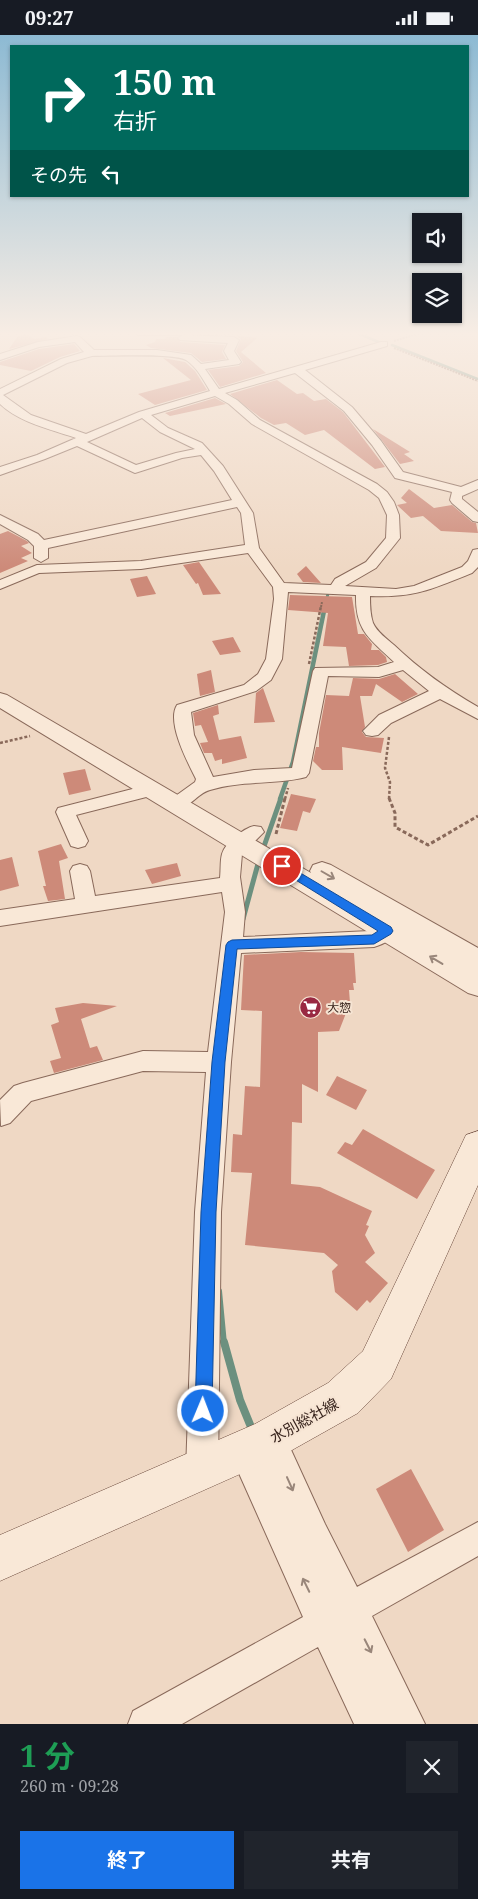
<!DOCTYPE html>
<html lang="ja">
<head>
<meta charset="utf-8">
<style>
	:root { --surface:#171b24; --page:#20242c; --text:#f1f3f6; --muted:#9ea1a6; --accent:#1a73e8 }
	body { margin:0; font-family:"Noto Serif","Noto Sans JP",serif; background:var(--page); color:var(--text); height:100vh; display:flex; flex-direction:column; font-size:19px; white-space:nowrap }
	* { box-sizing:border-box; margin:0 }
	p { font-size:16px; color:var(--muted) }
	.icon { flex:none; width:28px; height:28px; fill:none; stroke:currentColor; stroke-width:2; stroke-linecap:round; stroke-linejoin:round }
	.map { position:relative; height:1689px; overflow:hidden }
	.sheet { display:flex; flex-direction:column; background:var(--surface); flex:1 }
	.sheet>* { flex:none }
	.guide { position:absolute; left:10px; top:10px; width:459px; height:152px; border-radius:0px; box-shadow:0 1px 4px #0004; background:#00695c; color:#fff; overflow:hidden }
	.tools { position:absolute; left:412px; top:178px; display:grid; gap:10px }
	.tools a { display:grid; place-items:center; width:50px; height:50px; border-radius:0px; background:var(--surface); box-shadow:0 1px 4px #0004; font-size:25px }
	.pin { position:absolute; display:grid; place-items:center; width:42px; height:42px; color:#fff; margin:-21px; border:2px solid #fff; border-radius:50%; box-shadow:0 1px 5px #0007 }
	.me { position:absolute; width:55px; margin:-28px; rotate:1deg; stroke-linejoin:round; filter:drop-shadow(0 0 4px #0008) }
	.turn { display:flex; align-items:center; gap:18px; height:105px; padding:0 20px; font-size:22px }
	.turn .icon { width:65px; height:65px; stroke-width:2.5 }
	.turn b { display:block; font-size:35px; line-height:42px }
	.then { display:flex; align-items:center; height:48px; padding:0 20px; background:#0003; gap:10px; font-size:19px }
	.round { display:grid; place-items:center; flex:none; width:52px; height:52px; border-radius:0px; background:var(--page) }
	.headline { display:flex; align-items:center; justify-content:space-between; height:85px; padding:0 20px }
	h1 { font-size:30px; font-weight:700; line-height:38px; color:#1e9e55 }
	.cta { display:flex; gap:10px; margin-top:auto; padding:10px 20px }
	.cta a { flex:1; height:58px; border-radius:0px; background:var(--accent); color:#fff; font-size:20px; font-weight:700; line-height:58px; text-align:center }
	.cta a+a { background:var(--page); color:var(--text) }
	.status { display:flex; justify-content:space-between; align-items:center; height:35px; padding:0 25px; background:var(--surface); direction:ltr }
	.status svg { height:14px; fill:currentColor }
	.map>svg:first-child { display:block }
</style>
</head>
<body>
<div class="status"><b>09:27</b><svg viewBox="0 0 49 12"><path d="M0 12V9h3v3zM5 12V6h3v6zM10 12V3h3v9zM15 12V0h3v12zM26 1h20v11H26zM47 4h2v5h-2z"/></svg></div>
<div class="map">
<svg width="478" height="1689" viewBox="0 0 478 1689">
	<rect width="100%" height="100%" fill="#efd8c4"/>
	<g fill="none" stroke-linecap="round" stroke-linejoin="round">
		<path stroke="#6c907f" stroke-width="2.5" d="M 355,297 L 381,308
			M 392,310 L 478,344
			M 199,337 L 213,359"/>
		<path stroke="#6c907f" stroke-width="3" d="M 325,572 L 329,554"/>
		<path stroke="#6c907f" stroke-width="4.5" d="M 280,764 L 293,727 L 325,571"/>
		<path stroke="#6c907f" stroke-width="5" d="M 262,817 L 281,763
			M 243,884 L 259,825"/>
		<path stroke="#6c907f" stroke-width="6" d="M 219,1256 L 224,1309"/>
		<path stroke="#6c907f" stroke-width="8" d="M 224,1307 L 240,1365 L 251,1392"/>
	</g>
	<path fill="#cd8a79" d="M 27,299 L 34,304 L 46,302 L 48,304 L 9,314 L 18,301 Z
		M 227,299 L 257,303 L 241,317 L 266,338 L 220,352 L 208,335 L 239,331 L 243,327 L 236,316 L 241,304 L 235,300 L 225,300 Z
		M 166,302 L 177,302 L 180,307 L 225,310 L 222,317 L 226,324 L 202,327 L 191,318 L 151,313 L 146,310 L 155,307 L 156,304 L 165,304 Z
		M 74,309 L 80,316 L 60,322 L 31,336 L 0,330 L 0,327 L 39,314 Z
		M 163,323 L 185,327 L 195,336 L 207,355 L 155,370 L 138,359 L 191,345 Z
		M 277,345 L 297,359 L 303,358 L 314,366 L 326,364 L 343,377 L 385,432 L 375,434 L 324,395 L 305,400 L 286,388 L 274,390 L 261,383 L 230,359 Z
		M 215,363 L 226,369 L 170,381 L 165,378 Z
		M 373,394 L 410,417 L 404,419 L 414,426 L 400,429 Z
		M 409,454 L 434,473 L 452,470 L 472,487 L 476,488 L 478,498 L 441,496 L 423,481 L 411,483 L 397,470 L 407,468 L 401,463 Z
		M 8,496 L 27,506 L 29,508 L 21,511 L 32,518 L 21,523 L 28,526 L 0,538 L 0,499 Z
		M 199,527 L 221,559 L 203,560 L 198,548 L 196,549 L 183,530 Z
		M 306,531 L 321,548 L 303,547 L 297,539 Z
		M 147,541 L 156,559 L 137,562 L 130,544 Z
		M 290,560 L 352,562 L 358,599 L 364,599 L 372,609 L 371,615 L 379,615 L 386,622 L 387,627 L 378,630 L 349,631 L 346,612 L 323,611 L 328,578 L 288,575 Z
		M 233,602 L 241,617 L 220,620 L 212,606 Z
		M 211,635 L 215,657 L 200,661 L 197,639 Z
		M 395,639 L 418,659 L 402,667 L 376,649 L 372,661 L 360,661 L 365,692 L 362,697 L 366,702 L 384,703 L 381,718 L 342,712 L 343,735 L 322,735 L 313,726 L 316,712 L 319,712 L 319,698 L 326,660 L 349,661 L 353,643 L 379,644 Z
		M 263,653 L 275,687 L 254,688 L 256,658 Z
		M 218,670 L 219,679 L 213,681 L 219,705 L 241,701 L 247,723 L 222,729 L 222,724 L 215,726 L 212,718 L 204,718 L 200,708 L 208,707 L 201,690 L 195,691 L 193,678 Z
		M 85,734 L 91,755 L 69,760 L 63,738 Z
		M 291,759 L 316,764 L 310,778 L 303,776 L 297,796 L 280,793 Z
		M 61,809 L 68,823 L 59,826 L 65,864 L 48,866 L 43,851 L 46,851 L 38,816 Z
		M 12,822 L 19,851 L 0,856 L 0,825 Z
		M 177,828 L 181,841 L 152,849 L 145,835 Z
		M 301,917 L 354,918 L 356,948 L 353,948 L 354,955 L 349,955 L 350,968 L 339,996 L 318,997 L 318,1057 L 302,1049 L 302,1088 L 292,1087 L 291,1149 L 320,1152 L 372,1176 L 366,1190 L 369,1191 L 365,1200 L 375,1218 L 365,1227 L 388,1248 L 370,1268 L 367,1265 L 357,1276 L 335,1257 L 332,1236 L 338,1230 L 324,1218 L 245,1210 L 252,1138 L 231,1137 L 233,1099 L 242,1100 L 245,1051 L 260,1052 L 262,976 L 241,975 L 244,920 Z
		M 83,968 L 117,971 L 81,984 L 90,1013 L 97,1011 L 103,1025 L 54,1038 L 50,1026 L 61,1023 L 51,990 L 59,987 L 55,973 Z
		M 337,1041 L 367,1055 L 356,1075 L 326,1060 Z
		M 363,1094 L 435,1135 L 417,1164 L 337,1118 L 345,1107 L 352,1110 Z
		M 411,1434 L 444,1495 L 408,1517 L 376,1454 Z"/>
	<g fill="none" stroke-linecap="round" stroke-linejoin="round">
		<defs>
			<path id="minor" d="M 134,297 L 201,297 L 197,300 L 138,300 Z
				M 183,300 L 234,302 L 239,305 L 234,316 L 241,327 L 239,329 L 205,334 L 219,354 L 381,307 L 387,307 L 387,311 L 305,335 L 352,372 L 381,406 L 403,437 L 461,452 L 478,445 L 478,454 L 462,461 L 462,464 L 478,477 L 478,487 L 473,486 L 452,468 L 450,465 L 452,457 L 395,443 L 372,410 L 344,376 L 295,338 L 225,358 L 237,365 L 260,385 L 377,449 L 387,457 L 394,467 L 399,480 L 400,503 L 376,533 L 345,551 L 396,554 L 414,551 L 462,532 L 468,526 L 473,515 L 478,514 L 478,532 L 472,538 C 432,554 415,563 370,561 C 370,570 370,579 373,588 C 377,597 387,604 394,610 C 420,635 447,654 478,672 L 478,684 L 440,664 L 391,688 L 378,700 L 372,701 L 366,700 L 363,696 L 379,680 L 429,656 L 403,635 L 379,642 L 328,641 L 309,738 L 306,742 C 276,750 242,745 210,755 C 195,759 188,778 170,773 L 168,769 L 170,765 L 195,747 L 196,744 C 188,728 166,687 177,670 L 244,650 L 258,639 L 266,624 L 274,564 L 273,552 L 248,518 L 141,534 L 39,538 L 0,554 L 0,545 L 37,530 L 141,526 L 245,510 L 241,478 L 237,472 L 48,513 L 48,523 L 41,527 L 34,523 L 34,511 L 28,505 L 0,489 L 0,480 L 38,499 L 44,505 L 232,465 L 214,436 L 201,420 L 182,423 L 135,438 L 77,411 L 45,424 L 0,440 L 0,432 L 37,420 L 76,403 C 50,394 20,388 0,369 L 0,354 L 61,324 L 84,317 L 75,307 L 39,312 L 0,325 L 0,319 L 38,307 L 77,301 L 80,302 L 94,315 L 157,315 L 191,320 L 201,329 L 229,325 L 224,316 L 228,308 L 180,305 L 178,303 ZM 92,321 C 109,321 173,318 186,325 C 197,332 204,346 210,356 L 139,377 L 86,399 L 31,380 L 3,360 L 67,328 ZM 215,361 L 229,369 L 252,389 L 369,455 L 379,463 L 387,480 L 386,503 L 366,527 L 335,544 L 331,550 L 284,548 L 259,513 L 253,478 L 223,431 L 202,408 L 168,393 L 151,380 ZM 142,383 L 160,397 L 195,414 L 176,418 L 136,430 L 87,407 ZM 288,557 L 356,560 C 355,596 370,604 394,627 L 378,632 L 315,633 L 313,636 L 292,733 L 254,735 L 213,742 L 194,700 L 191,677 L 256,656 L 271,645 L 282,624 Z
				M 152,749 L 158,751 L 161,755 L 158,759 L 76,780 L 88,806 L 85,811 L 78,813 L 71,811 L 56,777 L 58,773 Z
				M 254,791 L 261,792 L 264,797 L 242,819 L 240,842 L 245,877 L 243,902 L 370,896 L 387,887 L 394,889 L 397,895 C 393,904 384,909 374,912 L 241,918 L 231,1027 L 221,1177 L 218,1436 L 213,1447 L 202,1452 L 191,1447 L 186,1436 L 195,1177 L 206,1037 L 143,1036 L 31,1066 L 10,1088 L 1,1091 L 0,1065 L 14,1051 L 23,1048 L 143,1016 L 208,1017 L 225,877 L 222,857 L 0,891 L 0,875 L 75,864 L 70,836 L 73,831 L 80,829 L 87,831 L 90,836 L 95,861 L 220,843 C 221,835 220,826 222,819 C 225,808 244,793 254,791 Z
				M 270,1389 L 281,1393 L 325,1489 L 357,1552 L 478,1487 L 478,1521 L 372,1581 L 425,1689 L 354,1689 L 318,1612 L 182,1689 L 128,1689 L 133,1676 L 303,1582 L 229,1416 L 234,1405 L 245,1400 L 255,1404 L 259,1393 Z"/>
			<path id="tertiary" d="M 0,658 L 7,660 L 311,838 L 310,836 L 313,830 L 322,827 L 331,830 L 478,913 L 478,961 L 468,958 L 0,673 Z"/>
			<path id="secondary" d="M 478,1096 L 478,1150 L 391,1344 L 358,1378 L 285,1419 L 0,1546 L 0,1500 L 255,1389 L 328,1348 L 363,1316 L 466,1100 Z"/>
		</defs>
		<use href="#minor" stroke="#89695a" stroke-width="2"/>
		<use href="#tertiary" stroke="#89695a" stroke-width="2"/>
		<use href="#secondary" stroke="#6b4a3d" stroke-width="1"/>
		<path stroke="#89695a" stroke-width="2" stroke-dasharray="2 1" stroke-linecap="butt" d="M 394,306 L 423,297
			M 394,313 L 478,346
			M 321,572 L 322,567"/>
		<path stroke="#89695a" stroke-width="2.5" stroke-dasharray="3 2" stroke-linecap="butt" d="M 309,629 L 321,571
			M 389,702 L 385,733 L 390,747 L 389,764
			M 0,708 L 30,701
			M 285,764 L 288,753"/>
		<path stroke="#89695a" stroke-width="3" stroke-dasharray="4 2.5" stroke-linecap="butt" d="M 389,763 L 395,778 L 395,792 L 428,810 L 478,781
			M 276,799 L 285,763"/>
		<use href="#minor" fill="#f9e8d7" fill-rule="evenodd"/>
		<use href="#tertiary" fill="#f9e8d7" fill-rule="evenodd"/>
		<use href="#secondary" fill="#f9e8d7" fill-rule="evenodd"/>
	</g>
	<defs><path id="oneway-shaft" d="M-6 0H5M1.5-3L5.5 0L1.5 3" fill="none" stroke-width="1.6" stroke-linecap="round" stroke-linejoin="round" transform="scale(1.25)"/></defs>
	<g stroke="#99867a">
		<use href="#oneway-shaft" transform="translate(328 840) rotate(30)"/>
		<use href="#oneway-shaft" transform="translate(436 925) rotate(-149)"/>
		<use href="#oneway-shaft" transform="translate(290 1449) rotate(66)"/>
		<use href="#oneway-shaft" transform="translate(306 1550) rotate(-116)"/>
		<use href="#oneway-shaft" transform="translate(368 1611) rotate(63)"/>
	</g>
	<linearGradient id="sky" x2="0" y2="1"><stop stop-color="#8dbad3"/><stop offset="0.56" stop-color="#f8ede4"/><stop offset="1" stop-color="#f8ede4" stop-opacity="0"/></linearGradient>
	<rect width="478" height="534" fill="url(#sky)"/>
	<path fill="#1a73e8" stroke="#114b97" d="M 282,827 L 391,892 L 393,896 L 391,899 L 374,909 L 237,914 L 225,1027 L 216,1177 L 212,1376 L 209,1382 L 203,1385 L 197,1382 L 195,1376 L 201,1177 L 212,1027 L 226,910 L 228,907 L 232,905 L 372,900 L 378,896 L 278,834 L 276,831 L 278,828 Z"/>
	<defs>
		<symbol id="supermarket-disc" viewBox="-11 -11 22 22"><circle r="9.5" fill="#992942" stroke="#f6e4d3"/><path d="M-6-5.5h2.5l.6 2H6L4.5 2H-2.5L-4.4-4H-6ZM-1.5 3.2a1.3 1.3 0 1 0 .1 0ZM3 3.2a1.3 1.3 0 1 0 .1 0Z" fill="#fff"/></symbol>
	</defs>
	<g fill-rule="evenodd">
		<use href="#supermarket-disc" x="298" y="960" width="25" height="25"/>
	</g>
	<g text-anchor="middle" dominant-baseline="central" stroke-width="4" stroke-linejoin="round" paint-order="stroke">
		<g font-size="12" fill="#39251e" stroke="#f6e4d3" text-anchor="start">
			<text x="327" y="972">大惣</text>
		</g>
		<g font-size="15" fill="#39251e" stroke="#f6e4d3">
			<text transform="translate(304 1385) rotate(-29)">水別総社線</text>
		</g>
	</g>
</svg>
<div class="tools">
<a><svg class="icon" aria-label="sound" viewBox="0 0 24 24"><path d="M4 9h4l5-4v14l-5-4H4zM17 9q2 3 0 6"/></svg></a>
<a><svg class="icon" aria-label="layers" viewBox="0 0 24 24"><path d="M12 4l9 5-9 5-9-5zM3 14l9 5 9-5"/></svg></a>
</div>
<div class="pin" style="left:282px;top:831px;background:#d93025"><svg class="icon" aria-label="arrive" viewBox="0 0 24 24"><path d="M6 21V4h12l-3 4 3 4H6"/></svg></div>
<svg class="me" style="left:203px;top:1376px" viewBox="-20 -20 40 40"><circle r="17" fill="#1a73e8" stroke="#fff" stroke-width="3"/><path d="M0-11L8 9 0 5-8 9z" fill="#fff"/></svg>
<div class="guide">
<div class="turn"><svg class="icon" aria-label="right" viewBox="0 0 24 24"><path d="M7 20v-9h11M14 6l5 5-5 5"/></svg><div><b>150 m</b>右折</div></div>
<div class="then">その先<svg class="icon" aria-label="left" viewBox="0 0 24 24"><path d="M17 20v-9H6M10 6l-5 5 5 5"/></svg></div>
</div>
</div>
<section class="sheet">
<div class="headline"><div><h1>1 分</h1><p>260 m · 09:28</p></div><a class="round"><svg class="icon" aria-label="close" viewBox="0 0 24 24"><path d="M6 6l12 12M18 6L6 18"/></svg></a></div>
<div class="cta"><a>終了</a><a>共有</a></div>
</section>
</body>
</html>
